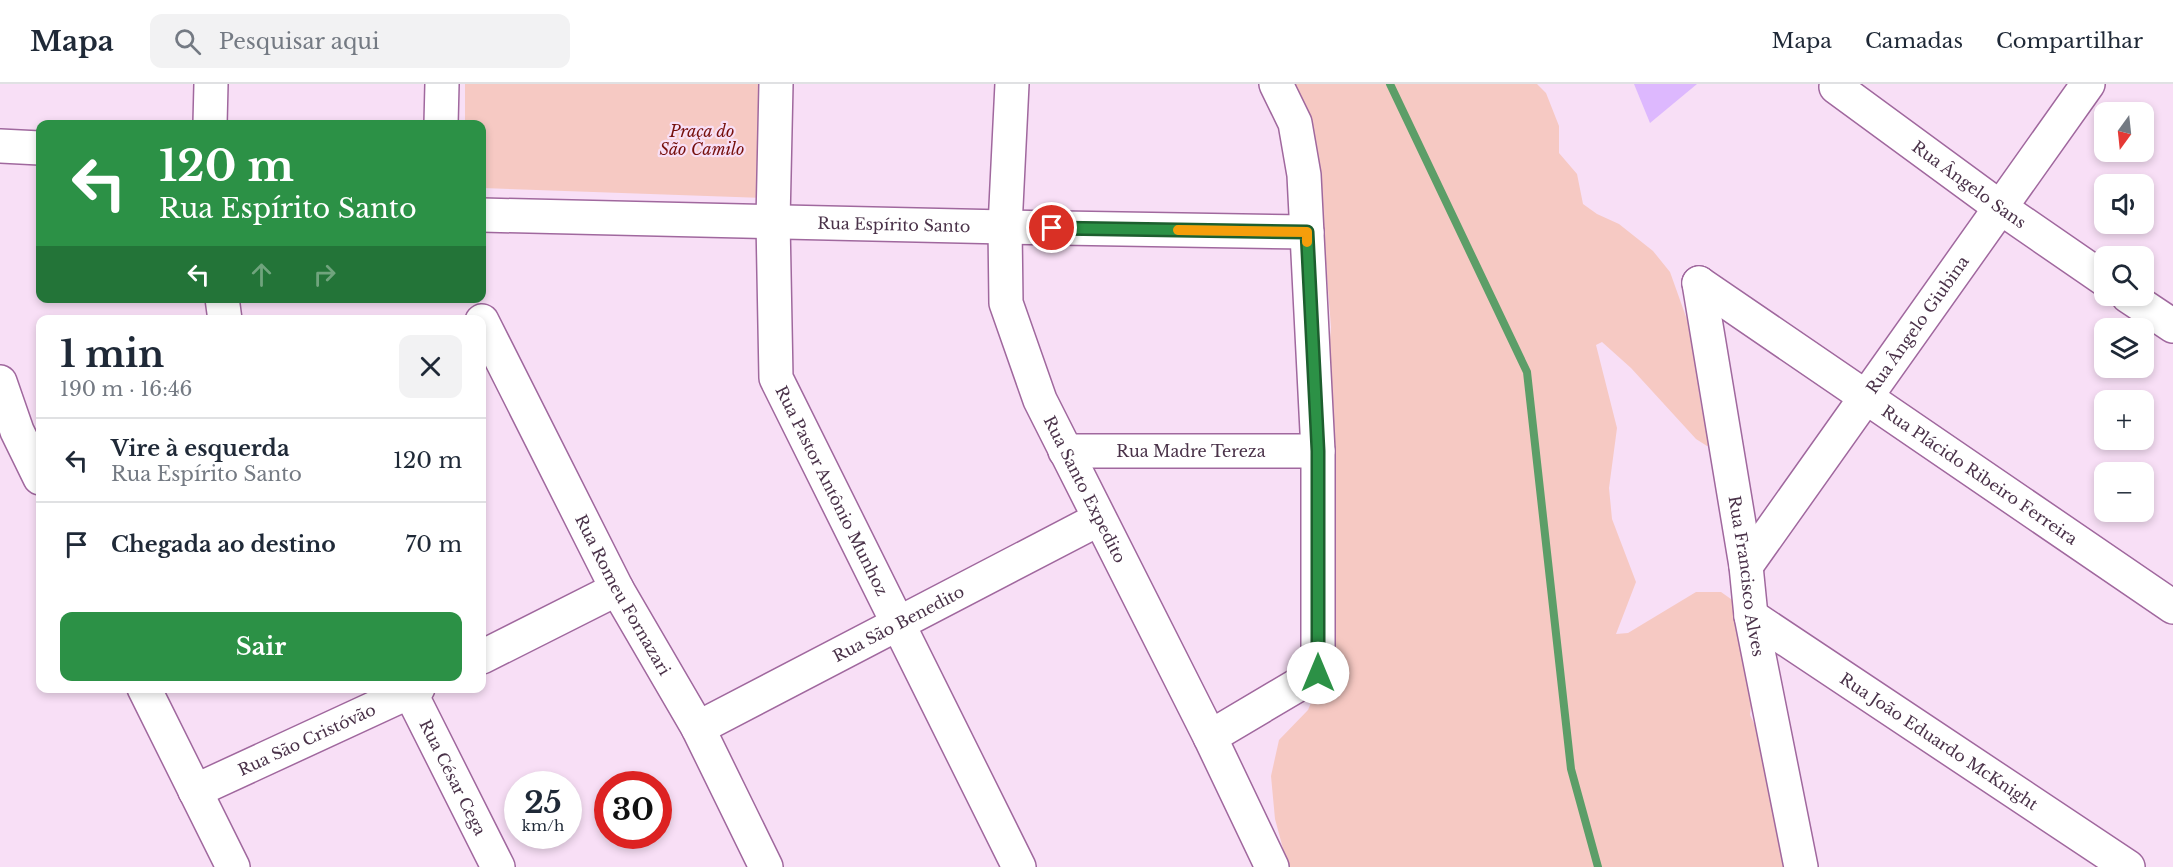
<!DOCTYPE html>
<html lang="pt">
<head>
<meta charset="utf-8">
<style>
	:root { --surface:#fff; --page:#f2f2f3; --text:#1f2937; --muted:#747a83; --line:#e0e1e3; --accent:#2c9146 }
	body { margin:0; font-family:"Libre Baskerville",serif; background:var(--page); color:var(--text); height:100vh; display:flex; flex-direction:column; font-size:22px; white-space:nowrap }
	* { box-sizing:border-box; margin:0 }
	p { font-size:20px; color:var(--muted) }
	.icon { flex:none; width:33px; height:33px; fill:none; stroke:currentColor; stroke-width:2; stroke-linecap:round; stroke-linejoin:round }
	.map { position:relative; flex:1; overflow:hidden }
	.panel { position:absolute; left:36px; top:231px; width:450px; height:378px; display:flex; flex-direction:column; background:var(--surface); border-radius:12px; box-shadow:0 3px 9px #0003 }
	.panel>* { flex:none }
	.banner { position:absolute; left:36px; top:36px; width:450px; height:183px; border-radius:12px; box-shadow:0 3px 9px #0003; background:#2c9146; color:#fff; overflow:hidden }
	.needle { width:39px; rotate:195deg }
	.fabs { position:absolute; left:2094px; top:18px; display:grid; gap:12px }
	.fabs a { display:grid; place-items:center; width:60px; height:60px; border-radius:12px; background:var(--surface); box-shadow:0 3px 9px #0003; font-size:30px }
	.speed { position:absolute; left:504px; top:687px; display:flex; gap:12px; font-size:30px; font-weight:700; text-align:center }
	.speed>* { display:grid; place-content:center; width:78px; height:78px; border-radius:50%; background:var(--surface); box-shadow:0 3px 9px #0003; line-height:1 }
	.speed small { font-size:15px; font-weight:400 }
	.speed .limit { border:9px solid #d22; background:#fff; color:#111 }
	.pin { position:absolute; display:grid; place-items:center; width:51px; height:51px; color:#fff; margin:-26px; border:3px solid #fff; border-radius:50%; box-shadow:0 2px 6px #0007 }
	.me { position:absolute; width:66px; margin:-33px; rotate:0deg; stroke-linejoin:round; filter:drop-shadow(0 0 4px #0008) }
	.turn { display:flex; align-items:center; gap:21px; height:126px; padding:0 24px; font-size:27px }
	.turn .icon { width:78px; height:78px; stroke-width:2.5 }
	.turn b { display:block; font-size:42px; line-height:51px }
	.lanes { display:flex; align-items:center; height:57px; padding:0 24px; background:#0003; justify-content:center; gap:30px; direction:ltr }
	.lanes .off { opacity:.35 }
	.round { display:grid; place-items:center; flex:none; width:63px; height:63px; border-radius:12px; background:var(--page) }
	.overview { display:flex; align-items:center; justify-content:space-between; height:102px; padding:0 24px }
	h1 { font-size:36px; font-weight:800; line-height:45px }
	.action { display:flex; gap:12px; margin-top:auto; padding:12px 24px }
	.action a { flex:1; height:69px; border-radius:12px; background:var(--accent); color:#fff; font-size:24px; font-weight:800; line-height:69px; text-align:center }
	ul { padding:0; list-style:none }
	li { display:flex; align-items:center; gap:18px; height:84px; padding:0 24px; border-top:2px solid var(--line) }
	li div { flex:1 }
	li b { display:block; font-size:22px }
	li em { font-style:normal }
	header { display:flex; align-items:center; gap:36px; box-sizing:border-box; height:84px; padding:0 30px; background:var(--surface); border-bottom:2px solid var(--line) }
	header strong { font-size:28px }
	nav { display:flex; gap:33px; margin-inline-start:auto; font-size:21px }
	.search { width:420px; height:54px; background:var(--page); display:flex; align-items:center; gap:15px; box-sizing:border-box; padding:0 21px; border-radius:12px; color:var(--muted); font-size:22px }
	.map>svg:first-child { display:block }
</style>
</head>
<body>
<header>
<strong>Mapa</strong>
<div class="search"><svg class="icon" aria-label="search" viewBox="0 0 24 24"><circle cx="10" cy="10" r="6"/><path d="M15 15l6 6"/></svg>Pesquisar aqui</div>
<nav><a>Mapa</a><a>Camadas</a><a>Compartilhar</a></nav>
</header>
<div class="map">
<svg width="2173" height="783" viewBox="0 0 2173 783">
	<rect width="100%" height="100%" fill="#f8dff6"/>
	<path fill="#f6c9c3" d="M 465,0 L 767,0 L 764,114 L 482,104 L 482,40 L 465,40 Z
		M 1291,0 L 1537,0 L 1546,9 L 1559,42 L 1559,69 L 1577,90 L 1583,120 L 1597,130 L 1619,140 L 1653,167 L 1670,188 L 1690,244 L 1701,321 L 1708,348 L 1720,359 L 1707,362 L 1696,355 L 1631,284 L 1602,258 L 1596,261 L 1617,344 L 1609,404 L 1612,435 L 1636,498 L 1616,550 L 1628,549 L 1696,508 L 1721,508 L 1738,520 L 1757,570 L 1750,631 L 1799,734 L 1814,783 L 1288,783 L 1275,735 L 1271,692 L 1279,656 L 1308,626 L 1318,602 L 1336,504 L 1331,416 L 1321,370 L 1331,243 L 1321,116 Z"/>
	<g fill="none" stroke-linecap="round" stroke-linejoin="round">
		<path stroke="#5c9e68" stroke-width="8" d="M 1390,0 L 1527,288 L 1571,685 L 1598,783"/>
	</g>
	<path fill="#ddb8fe" d="M 1634,0 L 1697,0 L 1650,39 Z"/>
	<g fill="none" stroke-linecap="round" stroke-linejoin="round">
		<defs>
			<g id="minor">
				<path id="s1" d="M 776,0 L 773,137 L 776,294 L 1019,783"/>
				<path id="s2" d="M 1012,0 L 1005,143 L 1006,219 L 1040,316 L 1210,653 L 1272,783"/>
				<path id="s3" d="M 1836,3 L 2001,124 L 2104,195"/>
				<path d="M 210,40 L 211,0"/>
				<path d="M 441,40 L 442,0"/>
				<path d="M 0,62 L 40,64"/>
				<path id="s4" d="M 482,131 L 1005,143 L 1307,148"/>
				<path id="s5" d="M 1699,199 L 1746,482 L 1751,532 L 1801,783"/>
				<path id="s6" d="M 1699,199 L 2173,523"/>
				<path d="M 2128,212 L 2173,242"/>
				<path d="M 222,214 L 225,236"/>
				<path id="s7" d="M 482,237 L 617,505 L 698,644 L 766,783"/>
				<path d="M 0,298 L 17,347 L 40,394"/>
				<path id="s8" d="M 1065,367 L 1318,367"/>
				<path id="s9" d="M 1746,482 L 2088,0"/>
				<path id="s10" d="M 1751,532 L 2128,783"/>
				<path d="M 482,573 L 617,505"/>
				<path d="M 144,604 L 233,783"/>
				<path id="s11" d="M 408,604 L 498,783"/>
				<path id="s12" d="M 698,644 L 1099,435"/>
				<path d="M 1210,653 L 1318,589 L 1318,367 L 1304,91 L 1295,39 L 1276,0"/>
				<path id="s13" d="M 195,707 L 418,604"/>
			</g>
		</defs>
		<use href="#minor" stroke="#a0689e" stroke-width="36"/>
		<use href="#minor" stroke="#fff" stroke-width="33"/>
	</g>
	<g fill="none" stroke-linecap="round" stroke-linejoin="round">
		<defs>
			<path id="route" d="M 1052,144 L 1307,148 L 1318,367 L 1318,589"/>
		</defs>
		<use href="#route" stroke="#1d5e2e" stroke-width="15"/>
		<use href="#route" stroke="#2c9146" stroke-width="10"/>
		<path stroke="#f59e0b" stroke-width="10" d="M 1178,146 L 1307,148 L 1307,158"/>
	</g>
	<g text-anchor="middle" dominant-baseline="central" stroke-width="4.5" stroke-linejoin="round" paint-order="stroke">
		<g font-size="16" font-style="italic" fill="#76100d" stroke="#f8dff6">
			<text x="702" y="47">Praça do<tspan x="702" dy="18">São Camilo</tspan></text>
		</g>
		<g font-size="16" fill="#4a3249" stroke="#f8dff6">
			<text stroke="none"><textPath href="#s3" startOffset="165">Rua Ângelo Sans</textPath></text>
			<text stroke="none"><textPath href="#s4" startOffset="412">Rua Espírito Santo</textPath></text>
			<text stroke="none"><textPath href="#s9" startOffset="296">Rua Ângelo Giubina</textPath></text>
			<text stroke="none"><textPath href="#s8" startOffset="126">Rua Madre Tereza</textPath></text>
			<text stroke="none"><textPath href="#s6" startOffset="340">Rua Plácido Ribeiro Ferreira</textPath></text>
			<text stroke="none"><textPath href="#s2" startOffset="422">Rua Santo Expedito</textPath></text>
			<text stroke="none"><textPath href="#s1" startOffset="420">Rua Pastor Antônio Munhoz</textPath></text>
			<text stroke="none"><textPath href="#s5" startOffset="297">Rua Francisco Alves</textPath></text>
			<text stroke="none"><textPath href="#s7" startOffset="308">Rua Romeu Fornazari</textPath></text>
			<text stroke="none"><textPath href="#s12" startOffset="226">Rua São Benedito</textPath></text>
			<text stroke="none"><textPath href="#s13" startOffset="123">Rua São Cristóvão</textPath></text>
			<text stroke="none"><textPath href="#s10" startOffset="226">Rua João Eduardo McKnight</textPath></text>
			<text stroke="none"><textPath href="#s11" startOffset="100">Rua César Cega</textPath></text>
		</g>
	</g>
</svg>
<div class="fabs">
<a><svg class="needle" viewBox="-14 -14 28 28"><path d="M0-13l5 13h-10z" fill="#e53935"/><path d="M0 13l5-13h-10z" fill="#747a83"/></svg></a>
<a><svg class="icon" aria-label="sound" viewBox="0 0 24 24"><path d="M4 9h4l5-4v14l-5-4H4zM17 9q2 3 0 6"/></svg></a>
<a><svg class="icon" aria-label="search" viewBox="0 0 24 24"><circle cx="10" cy="10" r="6"/><path d="M15 15l6 6"/></svg></a>
<a><svg class="icon" aria-label="layers" viewBox="0 0 24 24"><path d="M12 4l9 5-9 5-9-5zM3 14l9 5 9-5"/></svg></a>
<a>+</a>
<a>−</a>
</div>
<div class="speed"><div>25<small>km/h</small></div><div class="limit">30</div></div>
<div class="pin" style="left:1052px;top:144px;background:#d93025"><svg class="icon" aria-label="arrive" viewBox="0 0 24 24"><path d="M6 21V4h12l-3 4 3 4H6"/></svg></div>
<svg class="me" style="left:1318px;top:589px" viewBox="-20 -20 40 40"><circle r="19" fill="#fff"/><path d="M0-13L10 11 0 6-10 11z" fill="#2c9146"/></svg>
<div class="banner">
<div class="turn"><svg class="icon" aria-label="left" viewBox="0 0 24 24"><path d="M17 20v-9H6M10 6l-5 5 5 5"/></svg><div><b>120 m</b>Rua Espírito Santo</div></div>
<div class="lanes"><svg class="icon" aria-label="left" viewBox="0 0 24 24"><path d="M17 20v-9H6M10 6l-5 5 5 5"/></svg><svg class="icon off" aria-label="ahead" viewBox="0 0 24 24"><path d="M12 20V5M6 11l6-6 6 6"/></svg><svg class="icon off" aria-label="right" viewBox="0 0 24 24"><path d="M7 20v-9h11M14 6l5 5-5 5"/></svg></div>
</div>
<section class="panel">
<div class="overview"><div><h1>1 min</h1><p>190 m · 16:46</p></div><a class="round"><svg class="icon" aria-label="close" viewBox="0 0 24 24"><path d="M6 6l12 12M18 6L6 18"/></svg></a></div>
<ul>
<li><svg class="icon" aria-label="left" viewBox="0 0 24 24"><path d="M17 20v-9H6M10 6l-5 5 5 5"/></svg><div><b>Vire à esquerda</b><p>Rua Espírito Santo</p></div><em>120 m</em></li>
<li><svg class="icon" aria-label="arrive" viewBox="0 0 24 24"><path d="M6 21V4h12l-3 4 3 4H6"/></svg><div><b>Chegada ao destino</b></div><em>70 m</em></li>
</ul>
<div class="action"><a>Sair</a></div>
</section>
</div>
</body>
</html>
